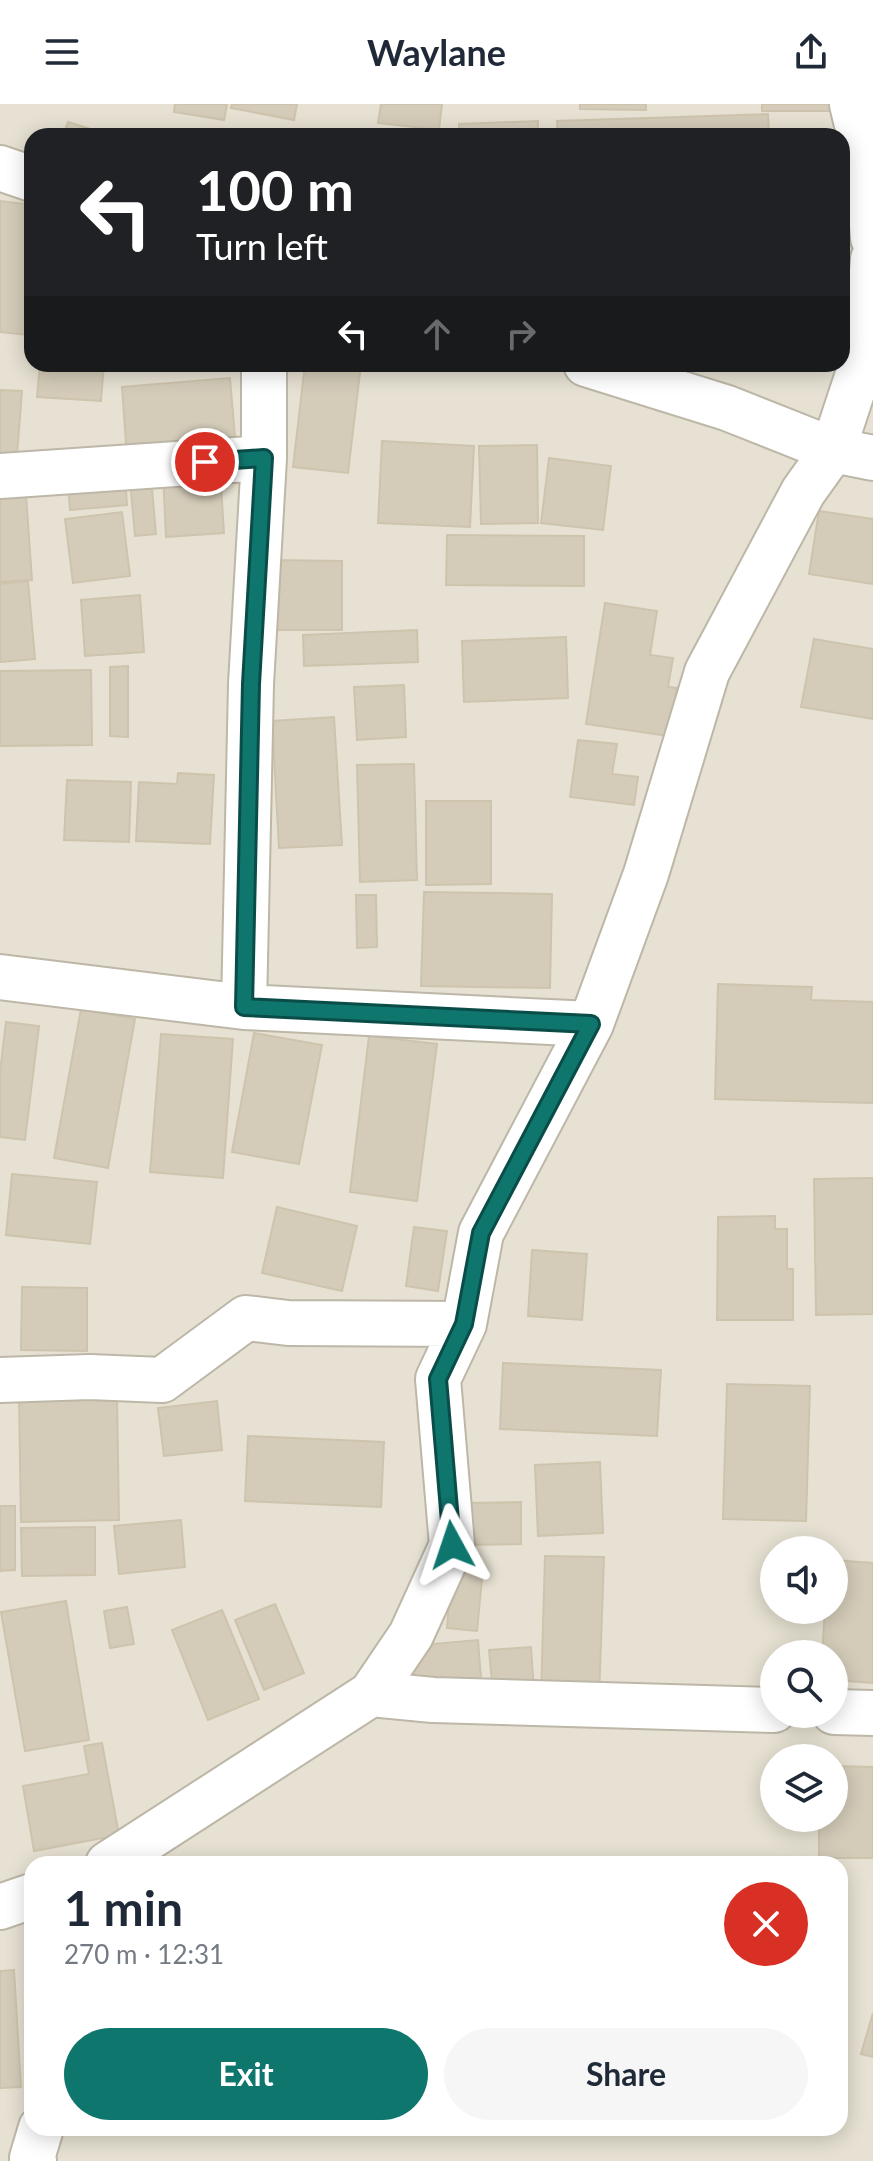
<!DOCTYPE html>
<html lang="en">
<head>
<meta charset="utf-8">
<style>
	:root { --surface:#fff; --page:#f6f6f7; --text:#1f2937; --muted:#747a83; --accent:#0f766e }
	body { margin:0; font-family:Lato,sans-serif; background:var(--page); color:var(--text); height:100vh; display:flex; flex-direction:column; font-size:30px; white-space:nowrap }
	* { box-sizing:border-box; margin:0 }
	p { font-size:26px; color:var(--muted) }
	.icon { flex:none; width:44px; height:44px; fill:none; stroke:currentColor; stroke-width:2; stroke-linecap:round; stroke-linejoin:round }
	.map { position:relative; flex:1; overflow:hidden }
	.panel { position:absolute; left:24px; top:1752px; width:824px; height:280px; display:flex; flex-direction:column; background:var(--surface); border-radius:24px; box-shadow:0 4px 20px #0003 }
	.panel>* { flex:none }
	.guide { position:absolute; left:24px; top:24px; width:826px; height:244px; border-radius:24px; box-shadow:0 4px 20px #0003; background:#202124; color:#fff; overflow:hidden }
	.buttons { position:absolute; left:760px; top:1432px; display:grid; gap:16px }
	.buttons a { display:grid; place-items:center; width:88px; height:88px; border-radius:50%; background:var(--surface); box-shadow:0 4px 20px #0003; font-size:40px }
	.pin { position:absolute; display:grid; place-items:center; width:68px; height:68px; color:#fff; margin:-34px; border:4px solid #fff; border-radius:50%; box-shadow:0 2px 8px #0007 }
	.me { position:absolute; width:88px; margin:-44px; rotate:355deg; stroke-linejoin:round; filter:drop-shadow(0 0 6px #0008) }
	.turn { display:flex; align-items:center; gap:28px; height:168px; padding:0 40px; font-size:36px }
	.turn .icon { width:104px; height:104px; stroke-width:2.5 }
	.turn b { display:block; font-size:56px; line-height:68px }
	.lanes { display:flex; align-items:center; height:76px; padding:0 40px; background:#0003; justify-content:center; gap:40px; direction:ltr }
	.lanes .off { opacity:.35 }
	.round { display:grid; place-items:center; flex:none; width:84px; height:84px; border-radius:42px; background:var(--page) }
	.summary { display:flex; align-items:center; justify-content:space-between; height:136px; padding:0 40px }
	h1 { font-size:48px; font-weight:700; line-height:60px }
	.action { display:flex; gap:16px; margin-top:auto; padding:16px 40px }
	.action a { flex:1; height:92px; border-radius:48px; background:var(--accent); color:#fff; font-size:32px; font-weight:700; line-height:92px; text-align:center }
	.action a+a { background:var(--page); color:var(--text) }
	header { display:flex; justify-content:space-between; align-items:center; height:104px; padding:0 40px; background:var(--surface); font-size:36px; font-weight:700 }
	.map>svg:first-child { display:block }
</style>
</head>
<body>
<header><svg class="icon" aria-label="menu" viewBox="0 0 24 24"><path d="M4 6h16M4 12h16M4 18h16"/></svg>Waylane<svg class="icon" aria-label="share" viewBox="0 0 24 24"><path d="M12 15V3M7 8l5-5 5 5M5 13v7h14v-7"/></svg></header>
<div class="map">
<svg width="873" height="2057" viewBox="0 0 873 2057">
	<rect width="100%" height="100%" fill="#f2efe4"/>
	<path fill="#e6e1d2" fill-rule="evenodd" d="M 0,0 L 873,0 L 873,2057 L 0,2057 ZM 32,32 L 842,32 L 842,260 L 32,260 ZM 774,1446 L 834,1446 L 834,1506 L 774,1506 ZM 774,1550 L 834,1550 L 834,1610 L 774,1610 ZM 774,1654 L 834,1654 L 834,1714 L 774,1714 ZM 32,1760 L 840,1760 L 840,2024 L 32,2024 Z"/>
	<path fill="#d4ccb9" stroke="#cec4ad" stroke-width="2" d="M 175,0 L 227,0 L 224,16 L 174,8 Z
		M 232,0 L 297,0 L 294,16 L 231,4 Z
		M 381,0 L 442,0 L 439,26 L 378,19 Z
		M 580,0 L 646,0 L 646,6 L 580,5 Z
		M 762,0 L 835,0 L 835,7 L 762,7 Z
		M 768,10 L 769,32 L 558,32 L 557,17 Z
		M 538,17 L 538,32 L 459,32 L 459,20 Z
		M 68,18 L 113,32 L 63,32 Z
		M 0,97 L 32,101 L 32,198 L 28,231 L 0,228 Z
		M 40,260 L 104,260 L 101,297 L 37,293 Z
		M 305,260 L 361,260 L 348,369 L 293,363 Z
		M 230,274 L 236,345 L 127,354 L 122,283 Z
		M 0,286 L 22,287 L 17,351 L 0,349 Z
		M 382,337 L 474,342 L 470,423 L 378,419 Z
		M 537,341 L 538,419 L 481,420 L 479,342 Z
		M 549,354 L 611,362 L 603,426 L 541,419 Z
		M 220,366 L 224,429 L 166,433 L 163,369 Z
		M 125,373 L 127,401 L 70,406 L 68,378 Z
		M 151,374 L 156,430 L 135,432 L 130,376 Z
		M 26,391 L 32,476 L 0,478 L 0,393 Z
		M 819,407 L 873,415 L 873,480 L 809,470 Z
		M 122,408 L 130,472 L 73,479 L 65,415 Z
		M 447,431 L 584,432 L 584,482 L 446,481 Z
		M 269,456 L 342,457 L 342,526 L 268,526 Z
		M 28,477 L 35,555 L 0,558 L 0,480 Z
		M 140,491 L 144,548 L 85,552 L 81,496 Z
		M 605,499 L 657,507 L 650,551 L 673,554 L 668,583 L 677,584 L 669,632 L 586,620 Z
		M 417,526 L 418,558 L 304,562 L 303,531 Z
		M 566,533 L 568,594 L 464,598 L 462,537 Z
		M 814,535 L 873,545 L 873,615 L 801,603 Z
		M 128,562 L 128,633 L 110,632 L 110,563 Z
		M 91,566 L 92,641 L 0,642 L 0,567 Z
		M 404,581 L 406,633 L 357,636 L 354,583 Z
		M 334,613 L 342,741 L 279,744 L 272,617 Z
		M 578,636 L 617,640 L 612,670 L 638,673 L 634,701 L 570,693 Z
		M 414,660 L 417,776 L 360,778 L 357,661 Z
		M 178,669 L 214,671 L 210,740 L 136,737 L 139,678 L 177,680 Z
		M 67,676 L 131,678 L 129,738 L 64,736 Z
		M 426,697 L 491,697 L 491,780 L 426,781 Z
		M 424,788 L 552,790 L 550,884 L 421,882 Z
		M 356,791 L 376,791 L 377,843 L 357,844 Z
		M 718,880 L 812,883 L 811,896 L 873,898 L 873,999 L 715,995 Z
		M 81,905 L 135,915 L 108,1064 L 54,1054 Z
		M 6,918 L 39,922 L 25,1036 L 0,1033 L 0,968 Z
		M 254,929 L 322,941 L 299,1060 L 232,1048 Z
		M 161,930 L 233,935 L 223,1074 L 150,1068 Z
		M 369,932 L 437,940 L 417,1097 L 350,1088 Z
		M 12,1070 L 97,1078 L 90,1140 L 6,1131 Z
		M 873,1074 L 873,1210 L 816,1211 L 814,1075 Z
		M 277,1103 L 357,1122 L 342,1187 L 262,1169 Z
		M 775,1112 L 775,1125 L 787,1125 L 787,1165 L 793,1165 L 793,1216 L 717,1216 L 718,1113 Z
		M 414,1123 L 447,1127 L 438,1187 L 406,1182 Z
		M 532,1146 L 587,1150 L 582,1216 L 528,1212 Z
		M 22,1183 L 87,1184 L 87,1247 L 21,1246 Z
		M 503,1259 L 661,1266 L 657,1332 L 500,1325 Z
		M 727,1280 L 810,1282 L 806,1417 L 723,1415 Z
		M 117,1291 L 119,1416 L 21,1418 L 19,1293 Z
		M 217,1297 L 222,1346 L 164,1352 L 158,1304 Z
		M 248,1332 L 384,1338 L 381,1403 L 245,1397 Z
		M 600,1358 L 603,1429 L 538,1432 L 535,1361 Z
		M 521,1398 L 521,1440 L 467,1441 L 466,1399 Z
		M 0,1402 L 15,1402 L 15,1466 L 0,1467 Z
		M 181,1416 L 185,1463 L 119,1470 L 114,1422 Z
		M 95,1423 L 95,1471 L 22,1472 L 21,1424 Z
		M 545,1452 L 604,1453 L 599,1595 L 541,1593 Z
		M 834,1456 L 873,1459 L 873,1579 L 834,1576 L 834,1550 L 822,1550 L 825,1506 L 834,1506 Z
		M 452,1461 L 483,1464 L 477,1527 L 447,1524 Z
		M 66,1497 L 89,1636 L 25,1647 L 1,1508 Z
		M 275,1500 L 304,1569 L 264,1586 L 235,1516 Z
		M 127,1503 L 134,1540 L 110,1544 L 104,1507 Z
		M 222,1506 L 259,1595 L 208,1616 L 172,1526 Z
		M 478,1536 L 482,1587 L 416,1593 L 411,1542 Z
		M 531,1543 L 534,1586 L 493,1590 L 489,1546 Z
		M 102,1639 L 119,1731 L 34,1747 L 23,1682 L 89,1670 L 84,1642 Z
		M 834,1662 L 873,1663 L 873,1754 L 819,1754 L 819,1714 L 834,1714 Z
		M 14,1866 L 21,1983 L 0,1984 L 0,1867 Z
		M 873,1909 L 873,1953 L 861,1950 Z"/>
	<g fill="none" stroke-linecap="round" stroke-linejoin="round">
		<defs>
			<path id="street" d="M 852,0 L 867,62 L 873,134
				M 0,64 L 32,75
				M 586,260 L 727,304 L 833,346 L 873,354
				M 0,372 L 264,354
				M 0,873 L 244,903 L 591,920
				M 244,903 L 251,580 L 264,354 L 264,260
				M 0,1276 L 90,1273 L 162,1276 L 246,1214 L 288,1219 L 464,1220
				M 371,1590 L 433,1596 L 774,1606
				M 834,1608 L 873,1609
				M 108,1760 L 371,1590 L 411,1531 L 452,1441 L 438,1275 L 464,1220 L 481,1129 L 591,920 L 646,770 L 707,568 L 803,388 L 833,346 L 865,249 L 873,155
				M 0,1803 L 32,1792
				M 34,2057 L 32,2054 L 41,2024"/>
		</defs>
		<use href="#street" stroke="#bdb7a7" stroke-width="48"/>
		<use href="#street" stroke="#fff" stroke-width="44"/>
	</g>
	<g fill="none" stroke-linecap="round" stroke-linejoin="round">
		<defs>
			<path id="route" d="M 205,358 L 264,354 L 251,580 L 244,903 L 591,920 L 481,1129 L 464,1220 L 438,1275 L 452,1441"/>
		</defs>
		<use href="#route" stroke="#0a4d48" stroke-width="20"/>
		<use href="#route" stroke="#0f766e" stroke-width="14"/>
	</g>
</svg>
<div class="buttons">
<a><svg class="icon" aria-label="sound" viewBox="0 0 24 24"><path d="M4 9h4l5-4v14l-5-4H4zM17 9q2 3 0 6"/></svg></a>
<a><svg class="icon" aria-label="search" viewBox="0 0 24 24"><circle cx="10" cy="10" r="6"/><path d="M15 15l6 6"/></svg></a>
<a><svg class="icon" aria-label="layers" viewBox="0 0 24 24"><path d="M12 4l9 5-9 5-9-5zM3 14l9 5 9-5"/></svg></a>
</div>
<div class="pin" style="left:205px;top:358px;background:#d93025"><svg class="icon" aria-label="arrive" viewBox="0 0 24 24"><path d="M6 21V4h12l-3 4 3 4H6"/></svg></div>
<svg class="me" style="left:452px;top:1441px" viewBox="-20 -20 40 40"><path d="M0-17L14 15 0 8-14 15z" fill="#0f766e" stroke="#fff" stroke-width="4"/></svg>
<div class="guide">
<div class="turn"><svg class="icon" aria-label="left" viewBox="0 0 24 24"><path d="M17 20v-9H6M10 6l-5 5 5 5"/></svg><div><b>100 m</b>Turn left</div></div>
<div class="lanes"><svg class="icon" aria-label="left" viewBox="0 0 24 24"><path d="M17 20v-9H6M10 6l-5 5 5 5"/></svg><svg class="icon off" aria-label="ahead" viewBox="0 0 24 24"><path d="M12 20V5M6 11l6-6 6 6"/></svg><svg class="icon off" aria-label="right" viewBox="0 0 24 24"><path d="M7 20v-9h11M14 6l5 5-5 5"/></svg></div>
</div>
<section class="panel">
<div class="summary"><div><h1>1 min</h1><p>270 m · 12:31</p></div><a class="round" style="background:#d93025;color:#fff"><svg class="icon" aria-label="close" viewBox="0 0 24 24"><path d="M6 6l12 12M18 6L6 18"/></svg></a></div>
<div class="action"><a>Exit</a><a>Share</a></div>
</section>
</div>
</body>
</html>
